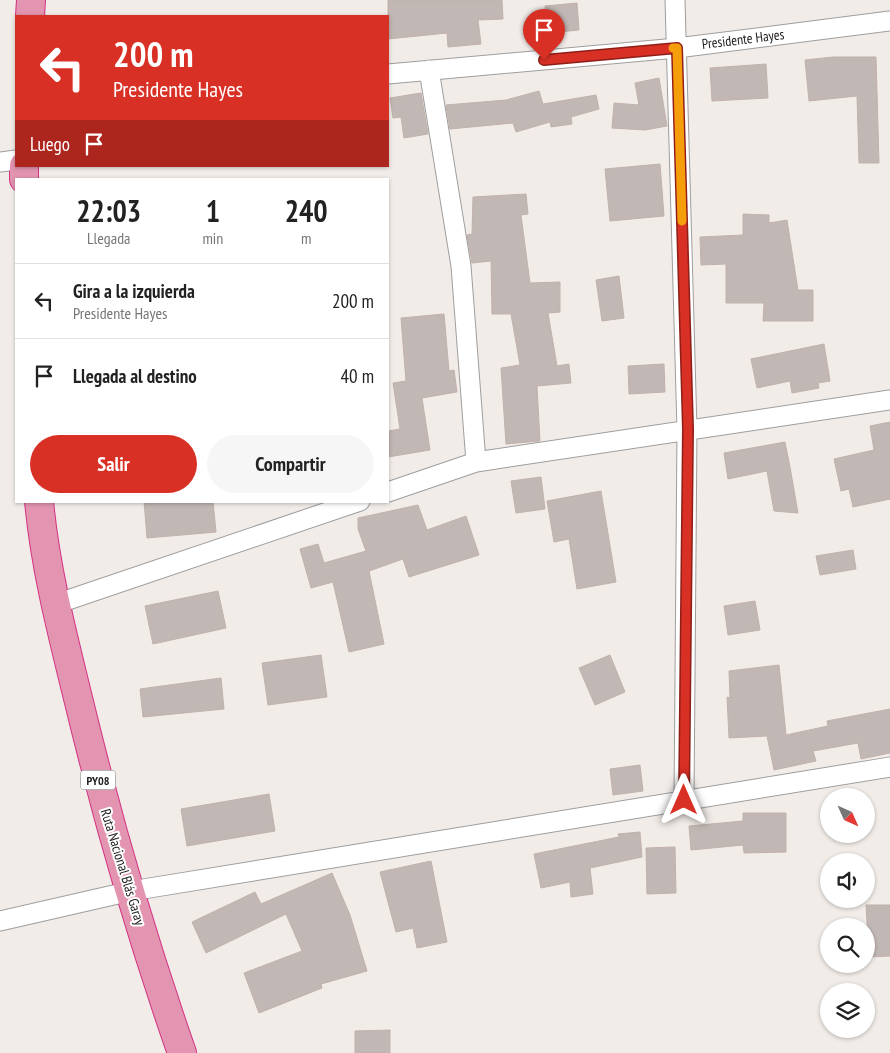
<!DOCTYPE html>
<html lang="es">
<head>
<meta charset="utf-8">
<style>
	:root { --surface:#fff; --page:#f6f6f6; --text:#222; --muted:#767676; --line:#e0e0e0; --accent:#d93025 }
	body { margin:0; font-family:"PT Sans Narrow",sans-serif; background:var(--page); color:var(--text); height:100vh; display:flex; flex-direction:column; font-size:19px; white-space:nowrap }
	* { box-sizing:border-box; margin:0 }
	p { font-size:16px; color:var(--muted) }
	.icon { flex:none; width:28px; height:28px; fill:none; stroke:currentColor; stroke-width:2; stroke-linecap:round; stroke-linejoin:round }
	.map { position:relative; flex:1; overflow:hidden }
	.sheet { position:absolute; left:15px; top:178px; width:374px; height:325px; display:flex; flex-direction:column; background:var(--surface); border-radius:0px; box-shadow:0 1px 4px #0004 }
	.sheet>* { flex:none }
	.guide { position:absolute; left:15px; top:15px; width:374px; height:152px; border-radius:0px; box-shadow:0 1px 4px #0004; background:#d93025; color:#fff; overflow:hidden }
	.needle { width:32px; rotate:135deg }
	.tools { position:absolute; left:820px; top:788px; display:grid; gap:10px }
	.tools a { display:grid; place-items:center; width:55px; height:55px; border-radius:50%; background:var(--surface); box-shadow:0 1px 4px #0004; font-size:25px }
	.pin { position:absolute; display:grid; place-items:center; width:42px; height:42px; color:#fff; margin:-51px -21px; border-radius:50% 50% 50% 0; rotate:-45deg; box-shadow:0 0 5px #0007 }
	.pin .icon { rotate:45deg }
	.me { position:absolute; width:55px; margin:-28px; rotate:0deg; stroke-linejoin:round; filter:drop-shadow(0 0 4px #0008) }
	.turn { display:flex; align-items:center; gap:18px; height:105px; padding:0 15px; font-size:22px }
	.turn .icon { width:65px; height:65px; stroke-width:2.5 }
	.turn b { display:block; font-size:35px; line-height:42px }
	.then { display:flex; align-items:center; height:48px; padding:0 15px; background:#0003; gap:10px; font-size:19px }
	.eta { display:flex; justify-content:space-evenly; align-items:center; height:85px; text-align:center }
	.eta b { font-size:30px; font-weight:700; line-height:35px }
	.primary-button { display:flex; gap:10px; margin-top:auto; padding:10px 15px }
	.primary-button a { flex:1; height:58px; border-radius:30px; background:var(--accent); color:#fff; font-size:20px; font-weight:700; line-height:58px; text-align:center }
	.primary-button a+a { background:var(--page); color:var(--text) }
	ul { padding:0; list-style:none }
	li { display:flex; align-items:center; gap:15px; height:75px; padding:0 15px; border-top:1px solid var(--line) }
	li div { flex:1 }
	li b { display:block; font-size:19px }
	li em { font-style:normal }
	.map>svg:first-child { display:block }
</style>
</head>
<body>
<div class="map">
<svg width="890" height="1053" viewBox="0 0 890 1053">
	<rect width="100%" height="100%" fill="#f1ece8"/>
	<path fill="#c1b7b4" stroke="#c2b1ab" d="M 388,0 L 502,0 L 503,19 L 478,20 L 481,44 L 448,47 L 447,33 L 388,39 Z
		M 577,3 L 579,30 L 548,33 L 545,6 Z
		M 833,57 L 876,57 L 879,163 L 859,163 L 857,96 L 809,101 L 805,60 Z
		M 766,64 L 768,98 L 712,101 L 710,68 Z
		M 659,78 L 667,126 L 645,130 L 612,128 L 614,103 L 639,105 L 635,83 Z
		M 539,91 L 543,104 L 596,95 L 599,109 L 571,117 L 572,124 L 551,127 L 550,122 L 516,132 L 513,123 L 450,129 L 446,105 L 506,100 Z
		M 421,93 L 428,134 L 404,138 L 401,117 L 393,118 L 390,98 Z
		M 660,164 L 664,216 L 610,221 L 605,169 Z
		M 526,194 L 528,214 L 521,215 L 530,283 L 560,282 L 560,312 L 548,313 L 557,366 L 569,364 L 571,383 L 537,386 L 540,441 L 506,444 L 501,368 L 520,365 L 511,314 L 492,314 L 491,261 L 472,263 L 467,235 L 472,234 L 473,197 Z
		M 743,214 L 769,215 L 769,223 L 787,220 L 798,290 L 813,290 L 813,321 L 763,321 L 764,303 L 726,303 L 726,264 L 701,265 L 700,237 L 743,235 Z
		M 619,276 L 624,318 L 602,321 L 596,280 Z
		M 444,314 L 449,371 L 454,370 L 457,392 L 422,398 L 430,450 L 388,457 L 388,431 L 400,429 L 393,383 L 406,381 L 401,318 Z
		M 824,344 L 830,381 L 818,383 L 819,388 L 792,393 L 790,381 L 757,388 L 751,359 Z
		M 664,364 L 665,392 L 629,394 L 628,366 Z
		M 890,422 L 890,499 L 853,507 L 849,489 L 841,491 L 834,459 L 874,450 L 870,426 Z
		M 785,442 L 790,467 L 798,513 L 774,511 L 767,471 L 728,479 L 724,453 Z
		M 541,477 L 545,509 L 516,513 L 511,481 Z
		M 601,491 L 616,582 L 577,589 L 569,539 L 554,542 L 547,501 Z
		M 144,501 L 213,501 L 216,532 L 147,538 Z
		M 418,505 L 427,530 L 466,516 L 479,555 L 409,577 L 403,559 L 369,571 L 384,644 L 349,652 L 333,582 L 311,588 L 300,549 L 318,544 L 324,563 L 366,551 L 358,529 L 358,518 Z
		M 853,550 L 856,569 L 820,575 L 816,556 Z
		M 218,591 L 226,628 L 153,644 L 145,606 Z
		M 755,601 L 760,630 L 728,635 L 724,606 Z
		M 321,655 L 327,697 L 268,705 L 262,663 Z
		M 610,655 L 625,692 L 595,705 L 579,668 Z
		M 779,665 L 786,735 L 828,726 L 827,721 L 890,709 L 890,753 L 861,759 L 858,743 L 813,751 L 816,761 L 774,770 L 767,736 L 729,738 L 727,697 L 730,698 L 729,671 Z
		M 221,678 L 224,709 L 143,717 L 140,689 Z
		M 640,765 L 643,791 L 613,795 L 610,769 Z
		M 269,794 L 275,831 L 187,846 L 181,809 Z
		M 743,813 L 786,813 L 786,852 L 744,853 L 743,845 L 691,850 L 689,826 L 743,821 Z
		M 640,832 L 642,857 L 590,868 L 593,894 L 571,897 L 570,882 L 541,888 L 534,854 L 619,837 L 618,834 Z
		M 675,847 L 676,893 L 647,894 L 646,848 Z
		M 431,861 L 447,942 L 417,948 L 413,928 L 396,932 L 380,872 Z
		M 332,873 L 350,915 L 367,971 L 321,984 L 322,988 L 259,1013 L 244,973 L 302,951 L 286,914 L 206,953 L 192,922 L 255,892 L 261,904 Z
		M 866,905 L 890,905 L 890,956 L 869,957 Z
		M 390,1030 L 390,1053 L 355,1053 L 355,1031 Z"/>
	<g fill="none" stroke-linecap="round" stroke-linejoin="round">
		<defs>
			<path id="street" d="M 675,0 L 687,429 L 684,801
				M 429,70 L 461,266 L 476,462
				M 388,74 L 677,48 L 890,21
				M 0,162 L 16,160
				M 388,492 L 476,462 L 890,400
				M 56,604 L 360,501
				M 0,921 L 131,891 L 890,767"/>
			<path id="highway" d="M 30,16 L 31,0
				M 24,166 L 24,179
				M 39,501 C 45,567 62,633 78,698 C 107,818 141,936 182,1053"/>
		</defs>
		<use href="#street" stroke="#9e9e9e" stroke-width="21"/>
		<use href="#highway" stroke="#d33183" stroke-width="30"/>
		<use href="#street" stroke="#fff" stroke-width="19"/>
		<use href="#highway" stroke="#e394b0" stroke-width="28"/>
	</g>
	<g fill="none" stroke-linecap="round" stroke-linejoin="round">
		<defs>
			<path id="route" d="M 544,60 L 677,48 L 688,429 L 684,800"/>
		</defs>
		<use href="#route" stroke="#8d1f18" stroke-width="12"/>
		<use href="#route" stroke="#d93025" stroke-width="9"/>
		<path stroke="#f59e0b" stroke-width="9" d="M 673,48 L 677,48 L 682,221"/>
	</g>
	<g text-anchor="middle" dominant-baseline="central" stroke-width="4" stroke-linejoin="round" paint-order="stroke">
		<rect fill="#fff" stroke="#646464" stroke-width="1" x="80.5" y="770.5" width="35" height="19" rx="4"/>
		<g font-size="12" font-weight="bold" fill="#212121">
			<text x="98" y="780">PY08</text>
		</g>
		<g font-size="14" fill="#212121" stroke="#fff">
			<text transform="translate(743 39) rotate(-7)">Presidente Hayes</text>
			<text transform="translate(123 867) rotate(73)">Ruta Nacional Blás Garay</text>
		</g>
	</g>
</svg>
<div class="tools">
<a><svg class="needle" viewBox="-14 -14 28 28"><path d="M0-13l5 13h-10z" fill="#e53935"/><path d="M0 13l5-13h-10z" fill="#767676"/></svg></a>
<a><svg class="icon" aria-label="sound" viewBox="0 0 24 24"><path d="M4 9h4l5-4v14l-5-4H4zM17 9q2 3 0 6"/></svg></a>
<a><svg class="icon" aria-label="search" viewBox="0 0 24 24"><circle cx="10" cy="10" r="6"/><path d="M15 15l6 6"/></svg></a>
<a><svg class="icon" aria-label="layers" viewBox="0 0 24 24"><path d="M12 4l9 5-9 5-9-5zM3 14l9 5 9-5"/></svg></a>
</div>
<div class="pin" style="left:544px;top:60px;background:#d93025"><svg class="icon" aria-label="arrive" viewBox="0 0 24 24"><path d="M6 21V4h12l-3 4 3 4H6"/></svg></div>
<svg class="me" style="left:684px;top:800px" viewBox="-20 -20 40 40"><path d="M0-17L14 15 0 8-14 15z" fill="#d93025" stroke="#fff" stroke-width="4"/></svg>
<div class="guide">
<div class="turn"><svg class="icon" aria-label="left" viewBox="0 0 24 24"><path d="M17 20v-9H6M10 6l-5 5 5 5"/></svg><div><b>200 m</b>Presidente Hayes</div></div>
<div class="then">Luego<svg class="icon" aria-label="arrive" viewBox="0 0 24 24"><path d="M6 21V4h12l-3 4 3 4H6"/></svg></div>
</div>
<section class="sheet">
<div class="eta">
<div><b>22:03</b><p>Llegada</p></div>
<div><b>1</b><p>min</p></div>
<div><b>240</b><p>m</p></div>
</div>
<ul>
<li><svg class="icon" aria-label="left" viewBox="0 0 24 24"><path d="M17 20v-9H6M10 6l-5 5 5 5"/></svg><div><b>Gira a la izquierda</b><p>Presidente Hayes</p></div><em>200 m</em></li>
<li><svg class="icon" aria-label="arrive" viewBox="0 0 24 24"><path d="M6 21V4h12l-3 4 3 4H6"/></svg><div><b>Llegada al destino</b></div><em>40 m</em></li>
</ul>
<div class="primary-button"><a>Salir</a><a>Compartir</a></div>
</section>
</div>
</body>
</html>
